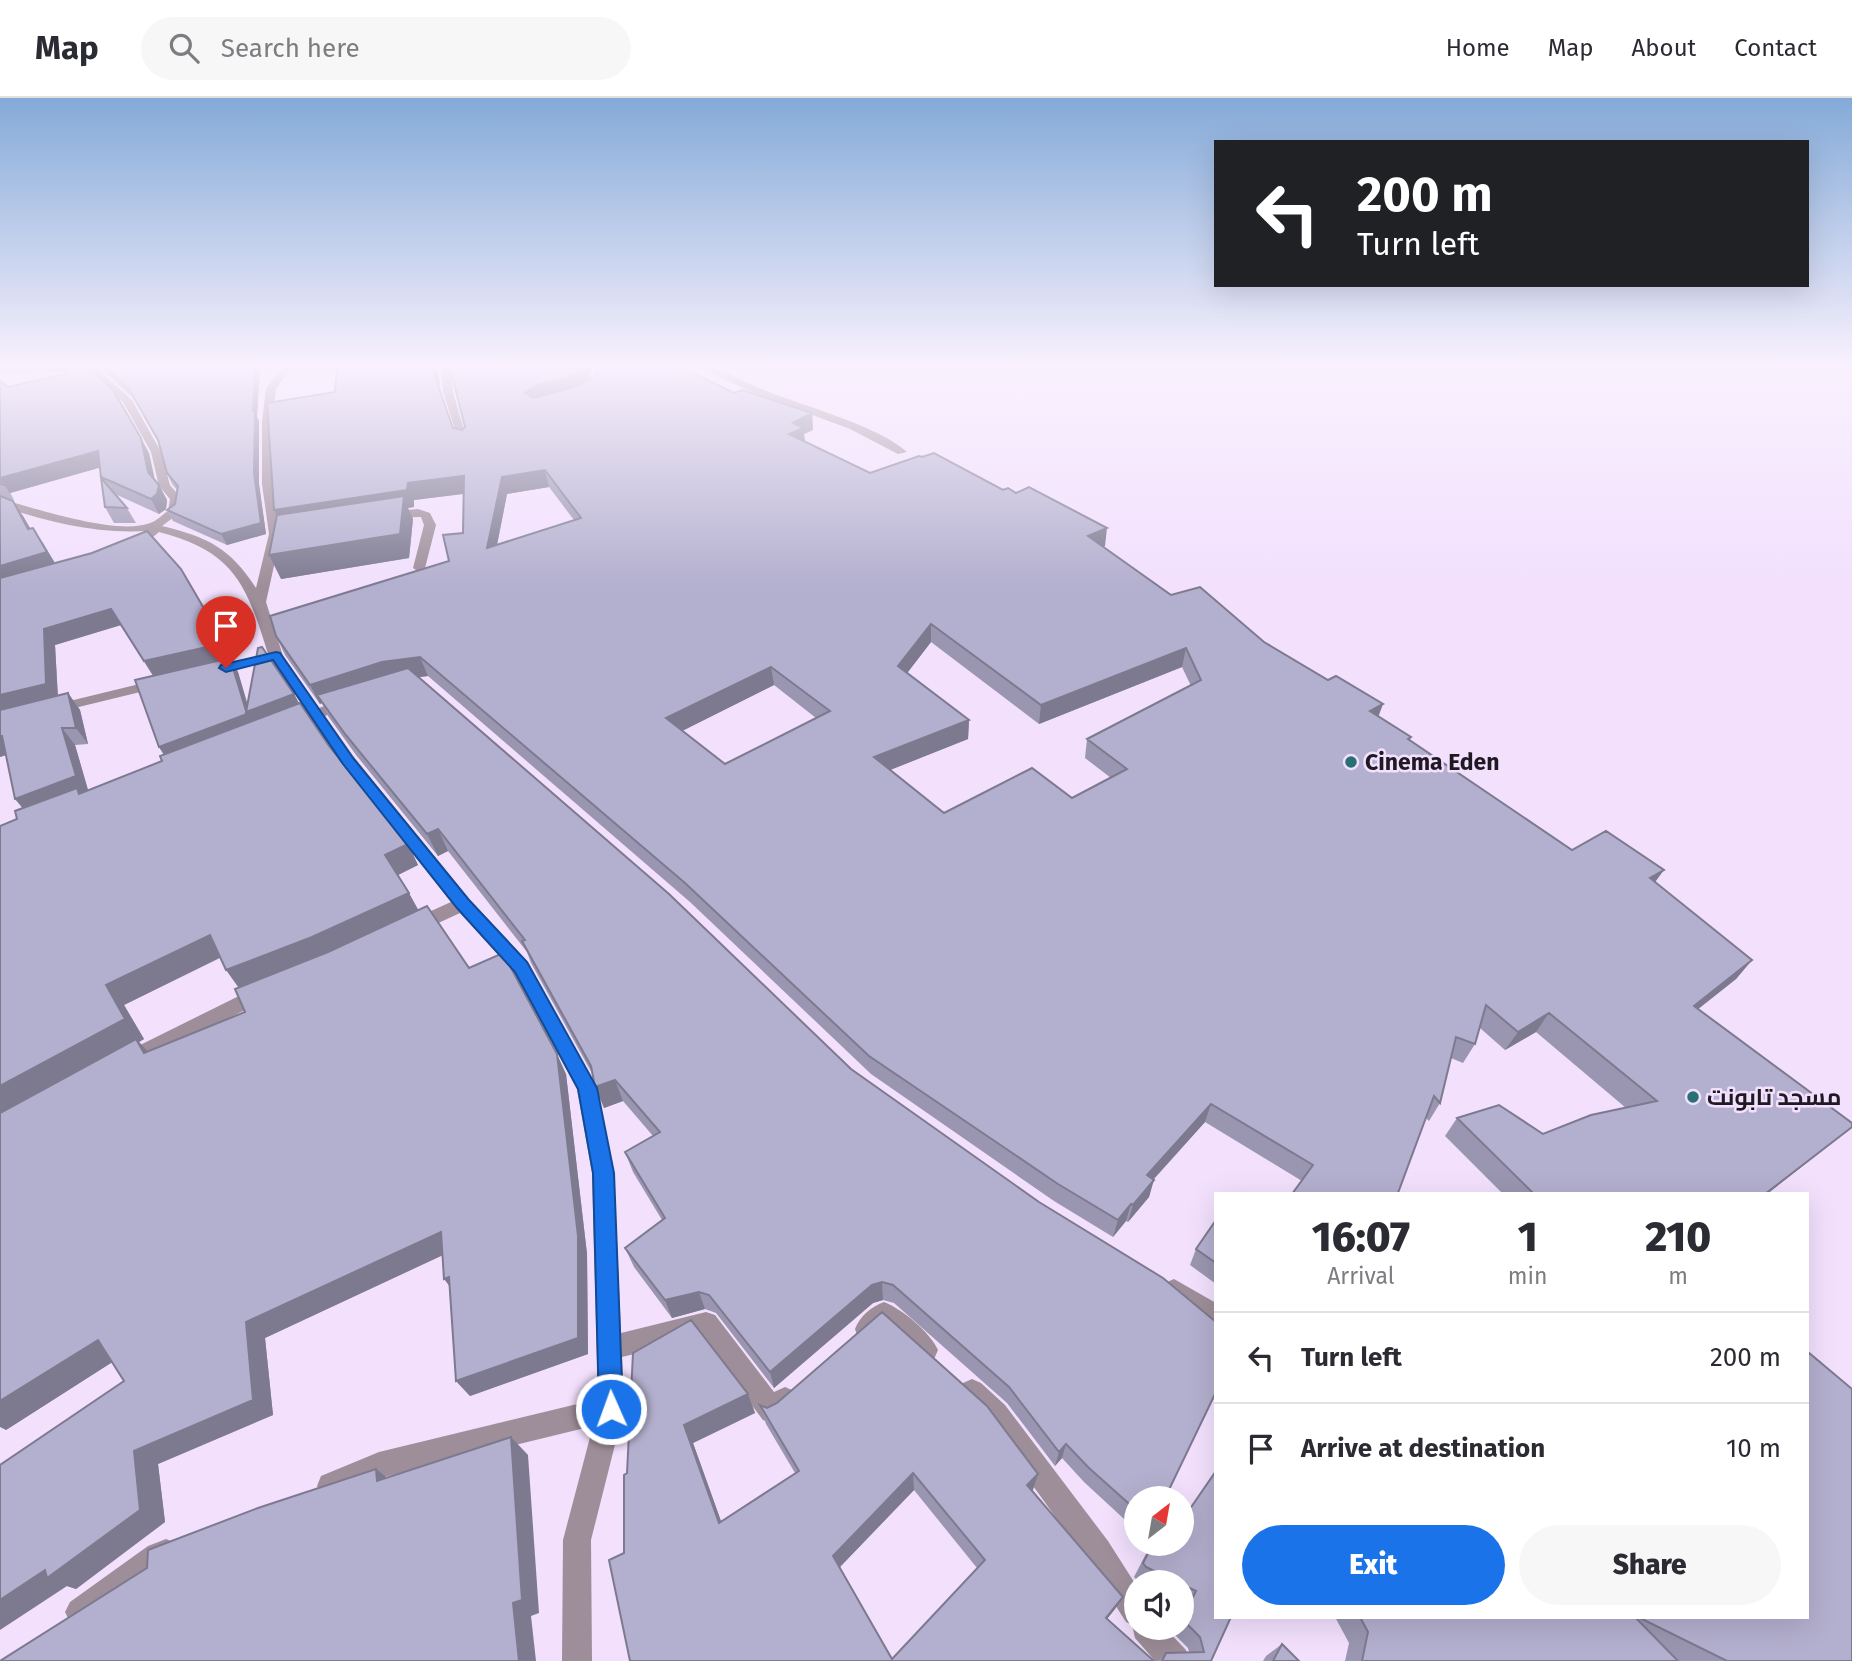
<!DOCTYPE html>
<html lang="en">
<head>
<meta charset="utf-8">
<style>
	:root { --surface:#fff; --page:#f7f7f7; --text:#2b2b33; --muted:#7c7c81; --line:#e1e1e2; --accent:#1a73e8 }
	body { margin:0; font-family:"Fira Sans",Cairo,sans-serif; background:var(--page); color:var(--text); height:100vh; display:flex; flex-direction:column; font-size:26px; white-space:nowrap }
	* { box-sizing:border-box; margin:0 }
	p { font-size:23px; color:var(--muted) }
	.icon { flex:none; width:38px; height:38px; fill:none; stroke:currentColor; stroke-width:2; stroke-linecap:round; stroke-linejoin:round }
	.map { position:relative; flex:1; overflow:hidden }
	.panel { position:absolute; left:1214px; top:1094px; width:595px; height:427px; display:flex; flex-direction:column; background:var(--surface); border-radius:0px; box-shadow:0 7px 28px #0002 }
	.panel>* { flex:none }
	.banner { position:absolute; left:1214px; top:42px; width:595px; height:147px; border-radius:0px; box-shadow:0 7px 28px #0002; background:#202124; color:#fff; overflow:hidden }
	.needle { width:46px; rotate:31deg }
	.buttons { position:absolute; left:1124px; top:1388px; display:grid; gap:14px }
	.buttons a { display:grid; place-items:center; width:70px; height:70px; border-radius:50%; background:var(--surface); box-shadow:0 7px 28px #0002; font-size:35px }
	.pin { position:absolute; display:grid; place-items:center; width:60px; height:60px; color:#fff; margin:-72px -30px; border-radius:50% 50% 50% 0; rotate:-45deg; box-shadow:0 0 7px #0007 }
	.pin .icon { rotate:45deg }
	.me { position:absolute; width:77px; margin:-38px; rotate:358deg; stroke-linejoin:round; filter:drop-shadow(0 0 5px #0008) }
	.turn { display:flex; align-items:center; gap:24px; height:147px; padding:0 28px; font-size:32px }
	.turn .icon { width:91px; height:91px; stroke-width:2.5 }
	.turn b { display:block; font-size:49px; line-height:60px }
	.eta { display:flex; justify-content:space-evenly; align-items:center; height:119px; text-align:center }
	.eta b { font-size:42px; font-weight:800; line-height:49px }
	.action { display:flex; gap:14px; margin-top:auto; padding:14px 28px }
	.action a { flex:1; height:80px; border-radius:42px; background:var(--accent); color:#fff; font-size:28px; font-weight:800; line-height:80px; text-align:center }
	.action a+a { background:var(--page); color:var(--text) }
	ul { padding:0; list-style:none }
	li { display:flex; align-items:center; gap:21px; height:91px; padding:0 28px; border-top:2px solid var(--line) }
	li div { flex:1 }
	li b { display:block; font-size:26px }
	li em { font-style:normal }
	header { display:flex; align-items:center; gap:42px; box-sizing:border-box; height:98px; padding:0 35px; background:var(--surface); border-bottom:2px solid var(--line) }
	header strong { font-size:33px }
	nav { display:flex; gap:38px; margin-inline-start:auto; font-size:24px }
	.search { width:490px; height:63px; background:var(--page); display:flex; align-items:center; gap:18px; box-sizing:border-box; padding:0 24px; border-radius:38px; color:var(--muted); font-size:26px }
	.map>svg:first-child { display:block }
</style>
</head>
<body>
<header>
<strong>Map</strong>
<div class="search"><svg class="icon" aria-label="search" viewBox="0 0 24 24"><circle cx="10" cy="10" r="6"/><path d="M15 15l6 6"/></svg>Search here</div>
<nav><a>Home</a><a>Map</a><a>About</a><a>Contact</a></nav>
</header>
<div class="map">
<svg width="1852" height="1563" viewBox="0 0 1852 1563">
	<rect width="100%" height="100%" fill="#f2e0fd"/>
	<g fill="none" stroke-linecap="round" stroke-linejoin="round">
		<path fill="#9e8e99" fill-rule="evenodd" d="M 0,269 L 95,269 L 132,302 L 161,354 L 170,387 L 182,401 L 178,416 L 162,428 C 208,439 230,450 256,490 L 269,436 L 262,386 L 262,323 L 266,291 L 282,269 L 292,269 L 276,291 L 272,323 L 274,386 L 281,436 L 266,504 L 283,558 L 319,610 L 341,602 L 351,602 L 353,605 L 351,608 L 325,618 L 354,659 L 469,801 L 528,864 L 597,990 L 614,1075 L 621,1235 L 706,1214 L 715,1217 L 774,1294 L 785,1289 L 794,1293 L 798,1302 L 794,1311 L 772,1326 L 763,1322 L 701,1240 L 622,1259 L 624,1311 L 591,1442 L 592,1563 L 562,1563 L 563,1442 L 593,1328 L 380,1380 L 331,1402 L 321,1398 L 317,1388 L 321,1378 L 379,1354 L 598,1301 L 592,1075 L 577,991 L 514,874 L 460,815 L 421,833 L 409,833 L 406,828 L 409,823 L 451,804 L 342,667 L 313,623 L 287,632 L 282,630 L 279,627 L 282,624 L 307,614 L 272,563 L 211,577 L 204,573 L 206,570 L 268,556 C 247,487 234,453 159,434 L 153,439 L 149,438 L 147,433 C 96,436 48,424 0,408 L 0,401 C 35,410 117,438 150,425 C 157,423 163,416 168,413 L 170,401 L 159,388 L 151,354 L 123,304 L 90,274 L 0,275 Z
			M 441,269 L 451,269 L 453,294 L 468,346 L 459,344 L 443,294 Z
			M 698,269 C 721,268 743,284 764,292 C 803,308 877,327 907,354 L 898,356 L 850,331 L 756,296 Z
			M 418,411 L 430,415 L 436,427 L 425,470 L 419,474 L 413,470 L 424,427 L 421,419 L 388,420 L 382,417 L 388,414 Z
			M 160,581 L 165,582 L 167,585 L 165,588 L 54,615 L 47,611 L 49,608 Z
			M 261,887 L 268,890 L 271,895 L 268,900 L 134,969 L 127,972 L 120,969 L 117,963 L 120,957 Z
			M 1174,1181 L 1216,1205 L 1216,1231 L 1165,1201 L 1162,1193 L 1165,1185 Z
			M 884,1204 C 902,1211 930,1234 938,1252 L 934,1261 L 925,1265 L 916,1261 L 884,1232 L 867,1243 L 858,1240 L 855,1231 C 860,1218 871,1209 884,1204 Z
			M 972,1281 L 981,1285 L 1005,1307 L 1108,1443 L 1136,1487 L 1136,1530 L 1165,1530 L 1186,1552 L 1190,1563 L 1155,1563 L 1135,1540 L 1132,1527 L 1126,1524 C 1087,1461 1044,1403 1000,1343 C 988,1327 967,1312 959,1294 L 963,1285 Z
			M 166,1441 L 176,1445 L 180,1455 L 176,1465 L 90,1524 L 80,1529 L 70,1524 L 65,1514 L 70,1504 L 148,1448 Z"/>
	</g>
	<path fill="#9a96b1" fill-rule="evenodd" d="M 99,269 L 260,269 L 257,319 L 259,323 L 259,386 L 266,436 L 227,447 L 173,423 L 167,412 L 175,406 L 177,392 L 172,386 L 167,375 L 158,343 L 134,301 Z
		M 337,269 L 373,269 L 373,271 L 395,269 L 436,269 L 439,280 L 440,293 L 453,330 L 462,332 L 589,281 L 734,295 L 812,315 L 813,332 L 804,336 L 805,343 L 870,375 L 1105,448 L 1103,449 L 1171,497 L 1264,544 L 1411,639 L 1410,642 L 1572,752 L 1655,784 L 1752,862 L 1736,881 L 1698,911 L 1852,1029 L 1767,1096 L 1503,1096 L 1445,1038 L 1457,1020 L 1543,1036 L 1626,1010 L 1536,934 L 1505,952 L 1480,930 L 1475,946 L 1463,965 L 1451,960 L 1440,1005 L 1429,1023 L 1426,1020 L 1302,1083 L 1205,1024 L 1153,1082 L 1149,1099 L 1128,1124 L 1126,1123 L 1113,1139 L 1054,1103 L 871,976 L 690,804 L 428,578 L 419,579 L 1136,1400 L 1136,1432 L 1084,1384 L 1062,1360 L 1055,1368 L 1007,1305 L 894,1205 L 883,1202 L 873,1205 L 774,1290 L 716,1215 L 705,1211 L 672,1220 L 634,1169 L 625,1150 L 662,1122 L 633,1074 L 625,1054 L 653,1038 L 623,1003 L 604,1010 L 593,977 L 531,865 L 527,854 L 448,753 L 438,758 L 356,657 L 328,618 L 322,605 L 320,606 L 285,557 L 276,538 L 449,463 L 463,435 L 464,396 L 414,402 L 414,409 L 408,410 L 413,421 L 409,460 L 281,481 L 335,294 ZM 549,389 L 574,422 L 497,447 L 507,396 ZM 931,544 L 1039,626 L 1182,569 L 1191,588 L 1087,641 L 1085,660 L 1111,680 L 1072,700 L 944,715 L 890,672 L 968,641 L 969,622 L 907,575 ZM 774,587 L 816,620 L 725,666 L 682,633 Z
		M 0,283 L 8,289 L 149,355 L 155,382 L 159,387 L 167,402 L 166,411 L 159,416 L 115,396 L 127,410 L 136,425 L 114,425 L 105,409 L 103,383 L 101,379 L 100,369 L 10,395 L 14,402 L 7,401 L 23,418 L 30,430 L 43,445 L 55,465 L 209,519 L 225,533 L 234,561 L 231,562 L 238,574 L 248,607 L 294,596 L 299,605 L 329,648 L 408,746 L 418,767 L 398,777 L 418,812 L 566,976 L 587,1156 L 588,1256 L 470,1298 L 456,1283 L 449,1188 L 442,1157 L 265,1240 L 273,1317 L 158,1366 L 165,1424 L 76,1491 L 67,1488 L 124,1283 L 112,1264 L 6,1332 L 17,721 L 23,710 L 6,657 L 0,659 ZM 121,527 L 153,578 L 159,649 L 164,657 L 162,663 L 88,693 L 75,647 L 88,646 L 80,612 L 68,595 L 58,598 L 55,547 ZM 220,860 L 239,889 L 245,914 L 148,954 L 139,944 L 144,941 L 124,907 Z
		M 1216,1122 L 1216,1186 L 1190,1167 L 1196,1151 Z
		M 748,1296 L 755,1315 L 693,1345 L 721,1423 L 795,1375 L 766,1326 L 760,1307 L 1033,1392 L 1032,1393 L 1115,1511 L 1107,1521 L 1154,1563 L 630,1563 L 624,1455 L 624,1377 ZM 914,1392 L 977,1470 L 892,1561 L 840,1469 Z
		M 1181,1416 L 1211,1563 L 1158,1563 L 1166,1555 L 1189,1554 L 1188,1550 L 1171,1533 L 1173,1530 L 1181,1530 L 1181,1513 L 1185,1506 L 1181,1505 L 1181,1484 L 1139,1484 L 1134,1479 L 1151,1446 L 1181,1446 Z
		M 1335,1519 L 1808,1519 L 1852,1563 L 1345,1563 L 1349,1545 Z
		M 1282,1546 L 1299,1563 L 1263,1563 L 1266,1558 Z"/>
	<path fill="#7d7a90" d="M 255,269 L 260,269 L 257,319 L 259,323 L 259,386 L 266,436 L 227,447 L 221,436 L 253,313 Z
		M 435,269 L 436,269 L 439,280 L 440,295 L 435,279 Z
		M 583,269 L 594,269 L 585,288 L 541,303 L 525,295 L 537,287 Z
		M 812,315 L 813,332 L 804,336 L 805,346 L 789,336 L 793,325 Z
		M 141,340 L 149,355 L 156,389 L 148,374 Z
		M 98,353 L 106,368 L 10,395 L 14,402 L 0,380 Z
		M 545,372 L 549,389 L 507,396 L 493,467 L 487,450 L 502,379 Z
		M 464,378 L 469,395 L 414,402 L 414,409 L 408,410 L 413,421 L 409,460 L 281,481 L 269,457 L 282,429 L 274,412 L 408,385 Z
		M 159,387 L 167,402 L 166,411 L 159,416 L 151,401 Z
		M 13,403 L 23,418 L 39,446 L 28,431 Z
		M 33,430 L 58,470 L 0,487 L 0,468 Z
		M 1107,430 L 1105,448 L 1086,455 L 1088,438 Z
		M 111,511 L 121,527 L 55,547 L 58,603 L 0,616 L 0,597 L 44,531 Z
		M 216,517 L 225,533 L 234,561 L 231,562 L 238,574 L 249,613 L 294,596 L 303,613 L 169,664 L 159,649 L 155,580 L 144,563 Z
		M 931,526 L 931,544 L 898,587 L 898,568 Z
		M 1186,550 L 1182,569 L 1039,626 L 1041,607 Z
		M 420,559 L 428,578 L 390,583 L 317,597 L 322,605 L 320,606 L 310,587 L 382,564 Z
		M 771,569 L 774,587 L 670,639 L 666,620 Z
		M 68,595 L 80,612 L 88,646 L 76,630 Z
		M 1383,606 L 1376,625 L 1370,613 Z
		M 969,622 L 968,641 L 875,678 L 874,659 Z
		M 62,630 L 75,647 L 89,695 L 29,718 L 15,701 Z
		M 0,638 L 2,638 L 15,654 L 0,659 Z
		M 438,731 L 448,753 L 438,758 L 427,736 Z
		M 408,746 L 418,767 L 396,778 L 385,757 Z
		M 1664,772 L 1650,791 L 1650,780 Z
		M 409,795 L 420,815 L 241,893 L 226,872 Z
		M 210,837 L 225,857 L 124,907 L 144,941 L 139,944 L 155,961 L 0,1020 L 0,988 L 106,887 Z
		M 1752,862 L 1736,881 L 1678,927 L 1694,908 Z
		M 1549,915 L 1536,934 L 1505,952 L 1518,934 Z
		M 557,956 L 566,976 L 587,1156 L 588,1256 L 470,1298 L 456,1283 Z
		M 615,982 L 623,1003 L 604,1010 L 595,989 Z
		M 1211,1006 L 1205,1024 L 1142,1094 L 1147,1077 Z
		M 1852,1029 L 1767,1096 L 1765,1096 Z
		M 1154,1082 L 1149,1099 L 1128,1124 L 1133,1107 Z
		M 1131,1106 L 1126,1123 L 1113,1139 L 1118,1122 Z
		M 441,1134 L 454,1152 L 265,1240 L 273,1317 L 158,1366 L 165,1424 L 76,1491 L 67,1488 L 0,1532 L 0,1502 L 134,1353 L 246,1224 Z
		M 449,1179 L 457,1198 L 444,1181 Z
		M 882,1184 L 883,1202 L 873,1205 L 774,1290 L 770,1274 L 872,1187 Z
		M 699,1194 L 705,1211 L 672,1220 L 665,1202 Z
		M 98,1242 L 122,1258 L 6,1332 L 0,1329 L 0,1303 Z
		M 748,1296 L 755,1315 L 693,1345 L 727,1440 L 719,1425 L 684,1327 Z
		M 511,1339 L 528,1357 L 539,1515 L 531,1518 L 536,1563 L 519,1563 L 513,1505 Z
		M 1066,1346 L 1062,1360 L 1055,1368 L 1059,1354 Z
		M 376,1371 L 398,1388 L 377,1383 Z
		M 913,1375 L 914,1392 L 837,1472 L 833,1458 Z
		M 1038,1376 L 1033,1392 L 1023,1404 L 1027,1387 Z
		M 1123,1499 L 1115,1511 L 1098,1532 L 1106,1520 Z"/>
	<path fill="#b3afce" stroke="#7d7a90" stroke-width="2" fill-rule="evenodd" d="M 68,269 L 88,269 L 113,292 L 141,340 L 148,374 L 159,387 L 157,396 L 151,401 L 101,379 L 98,353 L 0,380 L 4,387 L 0,386 L 0,283 L 8,289 L 66,276 Z
		M 105,269 L 255,269 L 253,313 L 255,313 L 254,375 L 261,425 L 221,436 L 167,412 L 175,406 L 178,388 L 167,375 L 158,342 L 129,291 Z
		M 337,269 L 367,269 L 367,272 L 395,269 L 435,269 L 435,279 L 453,330 L 462,332 L 465,329 L 450,269 L 583,269 L 581,273 L 566,280 L 537,287 L 525,295 L 533,300 L 578,288 L 596,276 L 599,269 L 681,269 L 734,295 L 742,292 L 812,315 L 793,325 L 804,330 L 789,336 L 870,375 L 919,358 L 922,359 L 934,355 L 1003,392 L 1008,390 L 1016,395 L 1029,389 L 1107,430 L 1088,438 L 1171,497 L 1200,489 L 1264,544 L 1328,582 L 1336,578 L 1383,606 L 1370,613 L 1411,639 L 1408,641 L 1572,752 L 1606,733 L 1664,772 L 1650,780 L 1752,862 L 1694,908 L 1852,1025 L 1852,1029 L 1765,1096 L 1534,1096 L 1457,1020 L 1499,1007 L 1543,1036 L 1591,1017 L 1657,1003 L 1549,915 L 1518,934 L 1486,907 L 1475,946 L 1456,939 L 1440,1005 L 1434,998 L 1398,1095 L 1400,1096 L 1292,1096 L 1313,1067 L 1211,1006 L 1147,1077 L 1154,1082 L 1133,1107 L 1131,1106 L 1118,1122 L 1058,1086 L 869,958 L 685,785 L 420,559 L 382,564 L 310,587 L 276,538 L 270,518 L 449,463 L 443,437 L 463,435 L 464,378 L 408,385 L 407,392 L 274,412 L 267,305 L 335,294 ZM 545,372 L 581,420 L 487,450 L 502,379 ZM 931,526 L 1041,607 L 1186,550 L 1201,582 L 1087,641 L 1127,671 L 1072,700 L 1032,670 L 944,715 L 874,659 L 969,622 L 898,568 ZM 771,569 L 830,613 L 725,666 L 666,620 Z
		M 101,380 L 127,410 L 105,409 Z
		M 0,398 L 13,403 L 28,431 L 33,430 L 47,454 L 0,468 Z
		M 404,398 L 400,436 L 269,457 L 277,417 Z
		M 147,433 L 181,471 L 209,519 L 216,517 L 225,545 L 144,563 L 111,511 L 44,531 L 46,586 L 0,597 L 0,480 L 92,455 Z
		M 262,549 L 294,596 L 246,614 L 258,550 Z
		M 230,560 L 247,616 L 159,649 L 135,582 Z
		M 408,570 L 669,796 L 851,971 L 1039,1104 L 1163,1180 L 1216,1224 L 1216,1294 L 1165,1400 L 1136,1400 L 1136,1412 L 1089,1370 L 1066,1346 L 1059,1354 L 1009,1289 L 893,1187 L 882,1184 L 872,1187 L 770,1274 L 709,1197 L 699,1194 L 665,1202 L 625,1150 L 665,1120 L 625,1054 L 660,1034 L 615,982 L 595,989 L 591,968 L 522,843 L 525,842 L 438,731 L 427,736 L 345,636 L 317,597 Z
		M 68,595 L 76,630 L 62,630 L 76,678 L 15,701 L 2,638 L 0,638 L 0,612 Z
		M 300,605 L 329,648 L 408,746 L 385,757 L 409,795 L 312,839 L 226,872 L 210,837 L 106,887 L 125,921 L 0,988 L 0,728 L 17,721 L 15,713 L 77,690 L 79,696 L 162,663 L 160,658 Z
		M 427,808 L 469,870 L 503,855 L 557,956 L 578,1138 L 578,1240 L 456,1283 L 449,1179 L 444,1181 L 441,1134 L 246,1224 L 253,1302 L 134,1353 L 140,1412 L 47,1480 L 45,1472 L 0,1502 L 0,1367 L 124,1283 L 98,1242 L 0,1303 L 0,1015 L 136,941 L 144,955 L 245,914 L 235,891 L 328,854 Z
		M 1216,1122 L 1216,1165 L 1196,1151 Z
		M 882,1214 L 987,1308 L 1038,1376 L 1027,1387 L 1123,1499 L 1106,1520 L 1154,1563 L 630,1563 L 609,1462 L 624,1455 L 624,1377 L 627,1375 L 633,1255 L 691,1222 L 748,1296 L 684,1327 L 719,1425 L 799,1373 L 760,1307 L 767,1310 L 777,1305 ZM 913,1375 L 985,1462 L 892,1561 L 833,1458 Z
		M 1808,1254 L 1852,1291 L 1852,1563 L 1727,1563 L 1638,1519 L 1808,1519 Z
		M 511,1339 L 522,1502 L 513,1505 L 519,1563 L 0,1563 L 147,1470 L 148,1452 L 258,1410 L 376,1371 L 377,1383 Z
		M 1216,1373 L 1216,1519 L 1231,1519 L 1211,1563 L 1162,1563 L 1166,1555 L 1204,1554 L 1200,1539 L 1182,1521 L 1196,1493 L 1181,1486 L 1181,1484 L 1177,1484 L 1146,1469 L 1143,1465 L 1153,1446 L 1181,1446 L 1181,1416 L 1185,1418 Z
		M 1360,1519 L 1635,1519 L 1678,1563 L 1362,1563 L 1368,1534 Z
		M 1282,1546 L 1299,1563 L 1273,1563 Z"/>
	<linearGradient id="sky" x2="0" y2="1"><stop stop-color="#84aad8"/><stop offset="0.55" stop-color="#f9f1fe"/><stop offset="1" stop-color="#f9f1fe" stop-opacity="0"/></linearGradient>
	<rect width="1852" height="488" fill="url(#sky)"/>
	<path fill="#1a73e8" stroke="#114b97" stroke-width="2" d="M 276,554 L 280,555 L 353,660 L 469,802 L 527,864 L 597,990 L 614,1075 L 623,1311 L 620,1319 L 611,1323 L 603,1319 L 599,1311 L 593,1075 L 578,991 L 515,874 L 457,810 L 343,666 L 273,562 L 226,574 L 219,570 L 221,567 Z"/>
	<g fill="#267076" stroke="#f2e0fd" stroke-width="2.5">
		<circle cx="1351" cy="664" r="7"/>
		<circle cx="1693" cy="999" r="7"/>
	</g>
	<g text-anchor="middle" dominant-baseline="central" stroke-width="5" stroke-linejoin="round" paint-order="stroke">
		<g font-size="23" font-weight="bold" fill="#1f1923" stroke="#f2e0fd" text-anchor="start">
			<text x="1365" y="664">Cinema Eden</text>
			<text x="1707" y="999">مسجد تابونت</text>
		</g>
	</g>
</svg>
<div class="buttons">
<a><svg class="needle" viewBox="-14 -14 28 28"><path d="M0-13l5 13h-10z" fill="#e53935"/><path d="M0 13l5-13h-10z" fill="#7c7c81"/></svg></a>
<a><svg class="icon" aria-label="sound" viewBox="0 0 24 24"><path d="M4 9h4l5-4v14l-5-4H4zM17 9q2 3 0 6"/></svg></a>
</div>
<div class="pin" style="left:226px;top:570px;background:#d93025"><svg class="icon" aria-label="arrive" viewBox="0 0 24 24"><path d="M6 21V4h12l-3 4 3 4H6"/></svg></div>
<svg class="me" style="left:611px;top:1311px" viewBox="-20 -20 40 40"><circle r="17" fill="#1a73e8" stroke="#fff" stroke-width="3"/><path d="M0-11L8 9 0 5-8 9z" fill="#fff"/></svg>
<div class="banner">
<div class="turn"><svg class="icon" aria-label="left" viewBox="0 0 24 24"><path d="M17 20v-9H6M10 6l-5 5 5 5"/></svg><div><b>200 m</b>Turn left</div></div>
</div>
<section class="panel">
<div class="eta">
<div><b>16:07</b><p>Arrival</p></div>
<div><b>1</b><p>min</p></div>
<div><b>210</b><p>m</p></div>
</div>
<ul>
<li><svg class="icon" aria-label="left" viewBox="0 0 24 24"><path d="M17 20v-9H6M10 6l-5 5 5 5"/></svg><div><b>Turn left</b></div><em>200 m</em></li>
<li><svg class="icon" aria-label="arrive" viewBox="0 0 24 24"><path d="M6 21V4h12l-3 4 3 4H6"/></svg><div><b>Arrive at destination</b></div><em>10 m</em></li>
</ul>
<div class="action"><a>Exit</a><a>Share</a></div>
</section>
</div>
</body>
</html>
